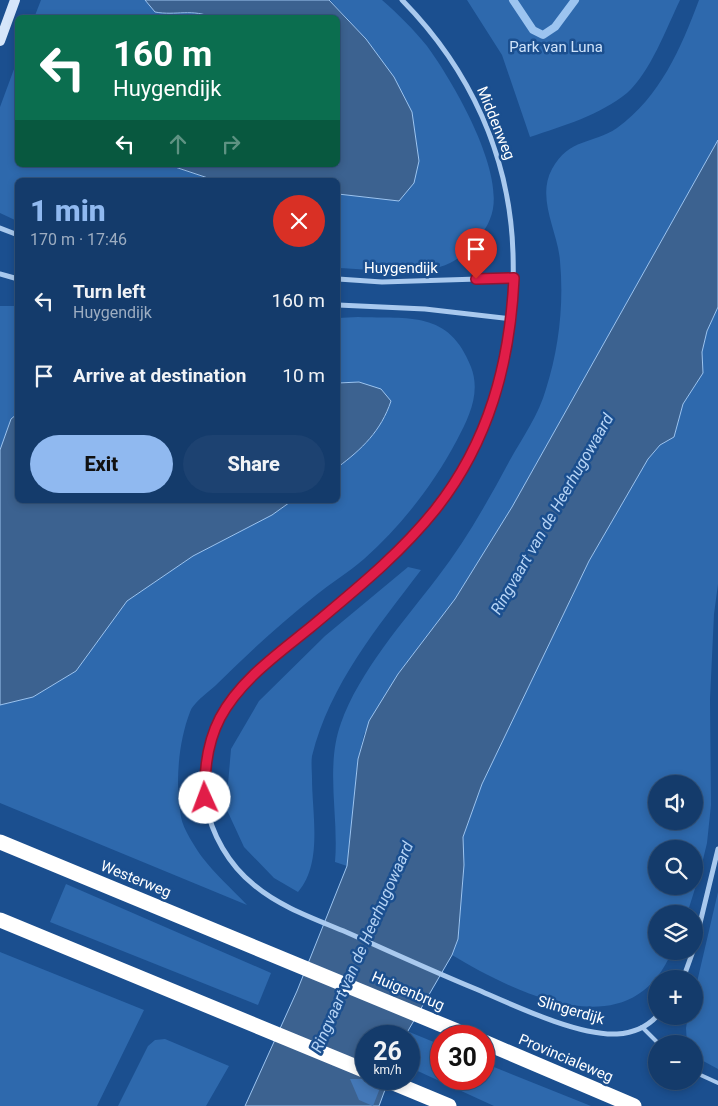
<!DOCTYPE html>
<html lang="en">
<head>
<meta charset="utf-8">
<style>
	:root { --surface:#143b6b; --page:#1d4271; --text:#f1f3f6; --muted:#9dadc1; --line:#33557e; --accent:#90b9f0 }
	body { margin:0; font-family:Roboto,sans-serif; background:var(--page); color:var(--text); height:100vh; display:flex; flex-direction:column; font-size:19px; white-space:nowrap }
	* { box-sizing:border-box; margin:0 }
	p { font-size:16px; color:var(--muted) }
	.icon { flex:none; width:28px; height:28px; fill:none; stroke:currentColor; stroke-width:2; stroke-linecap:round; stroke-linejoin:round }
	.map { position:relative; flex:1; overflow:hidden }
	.side { position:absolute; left:15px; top:178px; width:325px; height:325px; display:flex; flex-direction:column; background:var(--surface); border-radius:8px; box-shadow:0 2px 8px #0003,0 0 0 1px var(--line) }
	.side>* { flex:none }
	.banner { position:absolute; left:15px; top:15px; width:325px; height:152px; border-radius:8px; box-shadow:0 2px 8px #0003,0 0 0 1px var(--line); background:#0b6e4f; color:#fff; overflow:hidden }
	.buttons { position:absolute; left:648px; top:775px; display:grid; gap:10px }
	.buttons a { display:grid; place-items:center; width:55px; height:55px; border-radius:50%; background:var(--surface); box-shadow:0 2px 8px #0003,0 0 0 1px var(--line); font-size:25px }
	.speed { position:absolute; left:355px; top:1025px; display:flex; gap:10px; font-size:25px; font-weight:700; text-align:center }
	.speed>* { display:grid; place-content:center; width:65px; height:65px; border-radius:50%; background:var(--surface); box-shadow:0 2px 8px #0003,0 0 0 1px var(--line); line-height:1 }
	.speed small { font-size:12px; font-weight:400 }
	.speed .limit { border:8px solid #d22; background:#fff; color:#111 }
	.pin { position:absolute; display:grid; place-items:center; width:42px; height:42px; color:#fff; margin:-51px -21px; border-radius:50% 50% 50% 0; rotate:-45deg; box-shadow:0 0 5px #0007 }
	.pin .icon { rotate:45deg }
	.me { position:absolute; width:55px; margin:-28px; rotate:358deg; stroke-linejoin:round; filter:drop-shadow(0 0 4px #0008) }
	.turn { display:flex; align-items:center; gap:18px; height:105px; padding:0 15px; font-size:22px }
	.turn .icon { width:65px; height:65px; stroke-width:2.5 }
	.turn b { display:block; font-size:35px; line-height:42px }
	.lanes { display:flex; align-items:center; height:48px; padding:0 15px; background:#0003; justify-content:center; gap:25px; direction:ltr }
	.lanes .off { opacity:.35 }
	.round { display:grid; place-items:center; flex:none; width:52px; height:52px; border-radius:26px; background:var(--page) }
	.head { display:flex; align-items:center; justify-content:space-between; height:85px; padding:0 15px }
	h1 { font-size:30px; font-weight:800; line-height:38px; color:var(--accent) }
	.primary-button { display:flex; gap:10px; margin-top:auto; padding:10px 15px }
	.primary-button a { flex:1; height:58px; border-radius:30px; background:var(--accent); color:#111; font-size:20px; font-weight:800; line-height:58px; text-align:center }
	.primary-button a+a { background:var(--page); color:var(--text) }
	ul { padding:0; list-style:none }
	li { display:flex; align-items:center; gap:15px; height:75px; padding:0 15px }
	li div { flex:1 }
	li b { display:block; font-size:19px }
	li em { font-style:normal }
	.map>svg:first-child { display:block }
</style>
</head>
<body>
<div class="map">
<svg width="718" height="1106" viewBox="0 0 718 1106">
	<rect width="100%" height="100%" fill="#1b4f8f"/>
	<path fill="#2e69ad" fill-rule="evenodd" d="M 41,0 L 145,0 L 155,12 C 177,16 192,8 214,17 L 34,18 Z
		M 330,0 L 382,0 C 398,14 414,30 427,46 C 452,80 509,176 490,219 C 487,228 479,237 473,244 C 466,252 460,258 450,263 C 422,277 369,269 338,268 L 338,194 L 399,201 L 394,78 L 366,39 Z
		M 467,0 L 680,0 C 667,27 650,73 627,93 C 600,115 563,126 530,137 L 502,55 Z
		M 699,0 L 718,0 L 718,140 L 512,507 L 455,599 L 398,674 L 364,734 L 358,759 L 347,866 L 335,862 C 339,817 325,767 341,723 C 359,672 404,621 437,578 C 465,542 488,501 510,460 C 523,437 539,414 546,389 C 559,348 564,304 560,261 C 558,232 536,198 552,169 C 570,137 592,145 617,128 C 660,97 681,48 699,0 Z
		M 17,61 L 18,165 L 169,165 L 208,178 L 223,180 L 18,180 L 17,221 L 0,213 L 0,107 Z
		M 0,306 L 18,306 L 17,414 L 11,419 L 0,450 Z
		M 718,307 L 718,584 L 714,614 L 710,699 L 711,805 L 707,843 L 699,876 L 687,914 L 656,914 L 656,951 L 672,951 C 631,1050 519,995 452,955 L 458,939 L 464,865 L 463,837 L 482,784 L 589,561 L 648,459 L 660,445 L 674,437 L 683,404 L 703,373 L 702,352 L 707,331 ZM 656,784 L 694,784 L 694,821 L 656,821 ZM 656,849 L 694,849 L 694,886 L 656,886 Z
		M 358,317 C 409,319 449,310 471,367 C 481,393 469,417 457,440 C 433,485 402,525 364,559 C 349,572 331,583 315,596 C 280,624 247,654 215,686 C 207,693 193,703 190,712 C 178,743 175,785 181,817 C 183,829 195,847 202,857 C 215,874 232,889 247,905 L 0,803 L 0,705 L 33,697 L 76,671 L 127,601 L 193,556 L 272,515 L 293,500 L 338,500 L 338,467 C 362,449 381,431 391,401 L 359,382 L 338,383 L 338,318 Z
		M 408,567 L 421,570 C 377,628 330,684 312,756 C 311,763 312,771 312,778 C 312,814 323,863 298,892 L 274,878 L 244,847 L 226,808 L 231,749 L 259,701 L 325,636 Z
		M 66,884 L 271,973 L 258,1005 L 50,922 Z
		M 718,892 L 718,1069 L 694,1056 L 694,1044 L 687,1044 L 686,1028 L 688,1016 L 694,1016 L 694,995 Z
		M 0,952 L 144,1010 L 97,1106 L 0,1106 Z
		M 407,1031 L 441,1045 L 441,1079 L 484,1079 L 484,1063 L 591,1106 L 494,1106 L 409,1067 L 409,1036 L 405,1036 Z
		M 165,1039 L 229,1066 L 206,1106 L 118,1106 L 148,1046 L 155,1040 Z"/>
	<path fill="#3c6290" stroke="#9cc4f0" d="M 329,0 L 366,39 L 394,77 L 412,112 L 419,161 L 414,183 L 399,201 L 338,194 L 338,180 L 223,180 L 208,178 L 169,165 L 338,165 L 338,18 L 214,18 C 192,8 176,16 155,12 L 145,0 Z
		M 718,140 L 718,307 L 707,331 L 702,352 L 703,373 L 683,404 L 674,437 L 660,445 L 648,459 L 589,561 L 482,784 L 463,837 L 464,865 L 458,939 L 452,955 L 405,1036 L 366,1036 L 366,1079 L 389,1079 L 379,1106 L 245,1106 L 297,991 L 347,866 L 358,759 L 369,721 L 398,674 L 455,599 L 512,507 Z
		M 359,382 L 381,389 L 391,401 C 381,431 362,449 338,467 L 338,383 Z
		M 17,414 L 18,500 L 293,500 L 272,515 L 193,556 L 127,601 L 76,671 L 33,697 L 0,705 L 0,450 L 11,419 Z"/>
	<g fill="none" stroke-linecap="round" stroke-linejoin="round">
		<path stroke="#9cc4f0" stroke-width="8" d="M 513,0 L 533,30 L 543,35 L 555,27 L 575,0"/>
	</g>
	<path fill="#4478b7" d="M 350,1079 L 375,1079 L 380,1088 L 373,1106 L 359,1100 Z"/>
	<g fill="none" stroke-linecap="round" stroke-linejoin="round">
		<path stroke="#a9c9ee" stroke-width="4" d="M 642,1027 L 659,1044
			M 694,1072 L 718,1083"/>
		<path stroke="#a9c9ee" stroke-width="5" d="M 402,0 C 470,69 510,156 513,253 C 516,350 496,426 439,505 C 403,555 352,593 304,632 C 274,657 241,682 221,717 C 206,743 201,774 206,803 C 211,834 229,865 254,885 C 280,907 315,919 346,932 C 389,951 432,971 476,989 C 513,1005 578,1036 617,1034 C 632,1033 647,1027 657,1016
			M 0,228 L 18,235
			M 0,274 L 18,279
			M 338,279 L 382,282 L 514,278
			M 338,305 L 425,309 L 512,319
			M 694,948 L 718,849
			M 683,979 L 693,951"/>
		<path stroke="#d6e6fa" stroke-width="10" d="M 0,41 L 15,0"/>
		<path stroke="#fff" stroke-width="15" d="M 0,842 L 469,1036
			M 0,920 L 366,1071
			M 484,1042 L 634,1106
			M 384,1079 L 449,1106"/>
	</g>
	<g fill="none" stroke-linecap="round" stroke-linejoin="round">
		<defs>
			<path id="route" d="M 205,798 C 204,770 207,743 220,718 C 240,680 279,653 311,627 C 355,590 399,555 435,510 C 489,442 510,363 514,278 L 476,279"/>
		</defs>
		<use href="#route" stroke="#92132f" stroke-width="12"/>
		<use href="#route" stroke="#e11d48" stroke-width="9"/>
	</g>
	<g text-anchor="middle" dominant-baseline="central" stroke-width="5" stroke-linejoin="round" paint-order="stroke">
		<g font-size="15" fill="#cfe3fa" stroke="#1b4f8f">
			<text x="556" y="47">Park van Luna</text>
		</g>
		<g font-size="15" fill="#fff" stroke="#1b4f8f">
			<text transform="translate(496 123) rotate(68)">Middenweg</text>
			<text x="401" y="268">Huygendijk</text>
			<text transform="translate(136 879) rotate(22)">Westerweg</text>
			<text transform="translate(408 991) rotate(23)">Huigenbrug</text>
			<text transform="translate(571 1010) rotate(16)">Slingerdijk</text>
			<text transform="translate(566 1058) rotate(23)">Provincialeweg</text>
		</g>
		<g font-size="16" font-style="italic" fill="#b5d3f5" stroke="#1b4f8f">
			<text transform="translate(552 514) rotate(-60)">Ringvaart van de Heerhugowaard</text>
			<text transform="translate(362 947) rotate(-66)">Ringvaart van de Heerhugowaard</text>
		</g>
	</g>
</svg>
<div class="buttons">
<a><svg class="icon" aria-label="sound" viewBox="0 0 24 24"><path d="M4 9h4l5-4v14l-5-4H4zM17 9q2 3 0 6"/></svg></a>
<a><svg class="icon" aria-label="search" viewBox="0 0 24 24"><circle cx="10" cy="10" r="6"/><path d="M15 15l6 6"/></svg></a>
<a><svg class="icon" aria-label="layers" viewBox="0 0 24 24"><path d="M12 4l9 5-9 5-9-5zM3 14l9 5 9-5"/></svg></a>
<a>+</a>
<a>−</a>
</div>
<div class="speed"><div>26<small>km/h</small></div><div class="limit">30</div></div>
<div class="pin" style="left:476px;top:279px;background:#d93025"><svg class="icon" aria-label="arrive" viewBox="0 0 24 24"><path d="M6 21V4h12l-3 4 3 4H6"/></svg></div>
<svg class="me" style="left:205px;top:798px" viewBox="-20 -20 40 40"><circle r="19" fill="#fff"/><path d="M0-13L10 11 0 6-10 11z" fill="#e11d48"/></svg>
<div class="banner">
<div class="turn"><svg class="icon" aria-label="left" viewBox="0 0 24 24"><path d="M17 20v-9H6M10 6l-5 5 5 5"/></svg><div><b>160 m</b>Huygendijk</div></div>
<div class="lanes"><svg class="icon" aria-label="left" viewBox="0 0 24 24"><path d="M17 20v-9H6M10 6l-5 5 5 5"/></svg><svg class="icon off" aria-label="ahead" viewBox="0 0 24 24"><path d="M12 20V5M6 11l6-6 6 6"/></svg><svg class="icon off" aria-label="right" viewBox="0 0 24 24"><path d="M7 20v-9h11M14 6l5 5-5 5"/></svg></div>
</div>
<section class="side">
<div class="head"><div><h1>1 min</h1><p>170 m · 17:46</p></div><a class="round" style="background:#d93025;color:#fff"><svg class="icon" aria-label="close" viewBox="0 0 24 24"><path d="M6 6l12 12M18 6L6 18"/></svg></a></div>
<ul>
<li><svg class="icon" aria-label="left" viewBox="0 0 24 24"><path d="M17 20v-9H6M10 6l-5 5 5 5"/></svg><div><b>Turn left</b><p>Huygendijk</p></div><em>160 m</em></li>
<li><svg class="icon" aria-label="arrive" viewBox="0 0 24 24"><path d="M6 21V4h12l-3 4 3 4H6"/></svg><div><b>Arrive at destination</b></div><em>10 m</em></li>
</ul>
<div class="primary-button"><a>Exit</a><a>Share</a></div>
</section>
</div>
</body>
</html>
